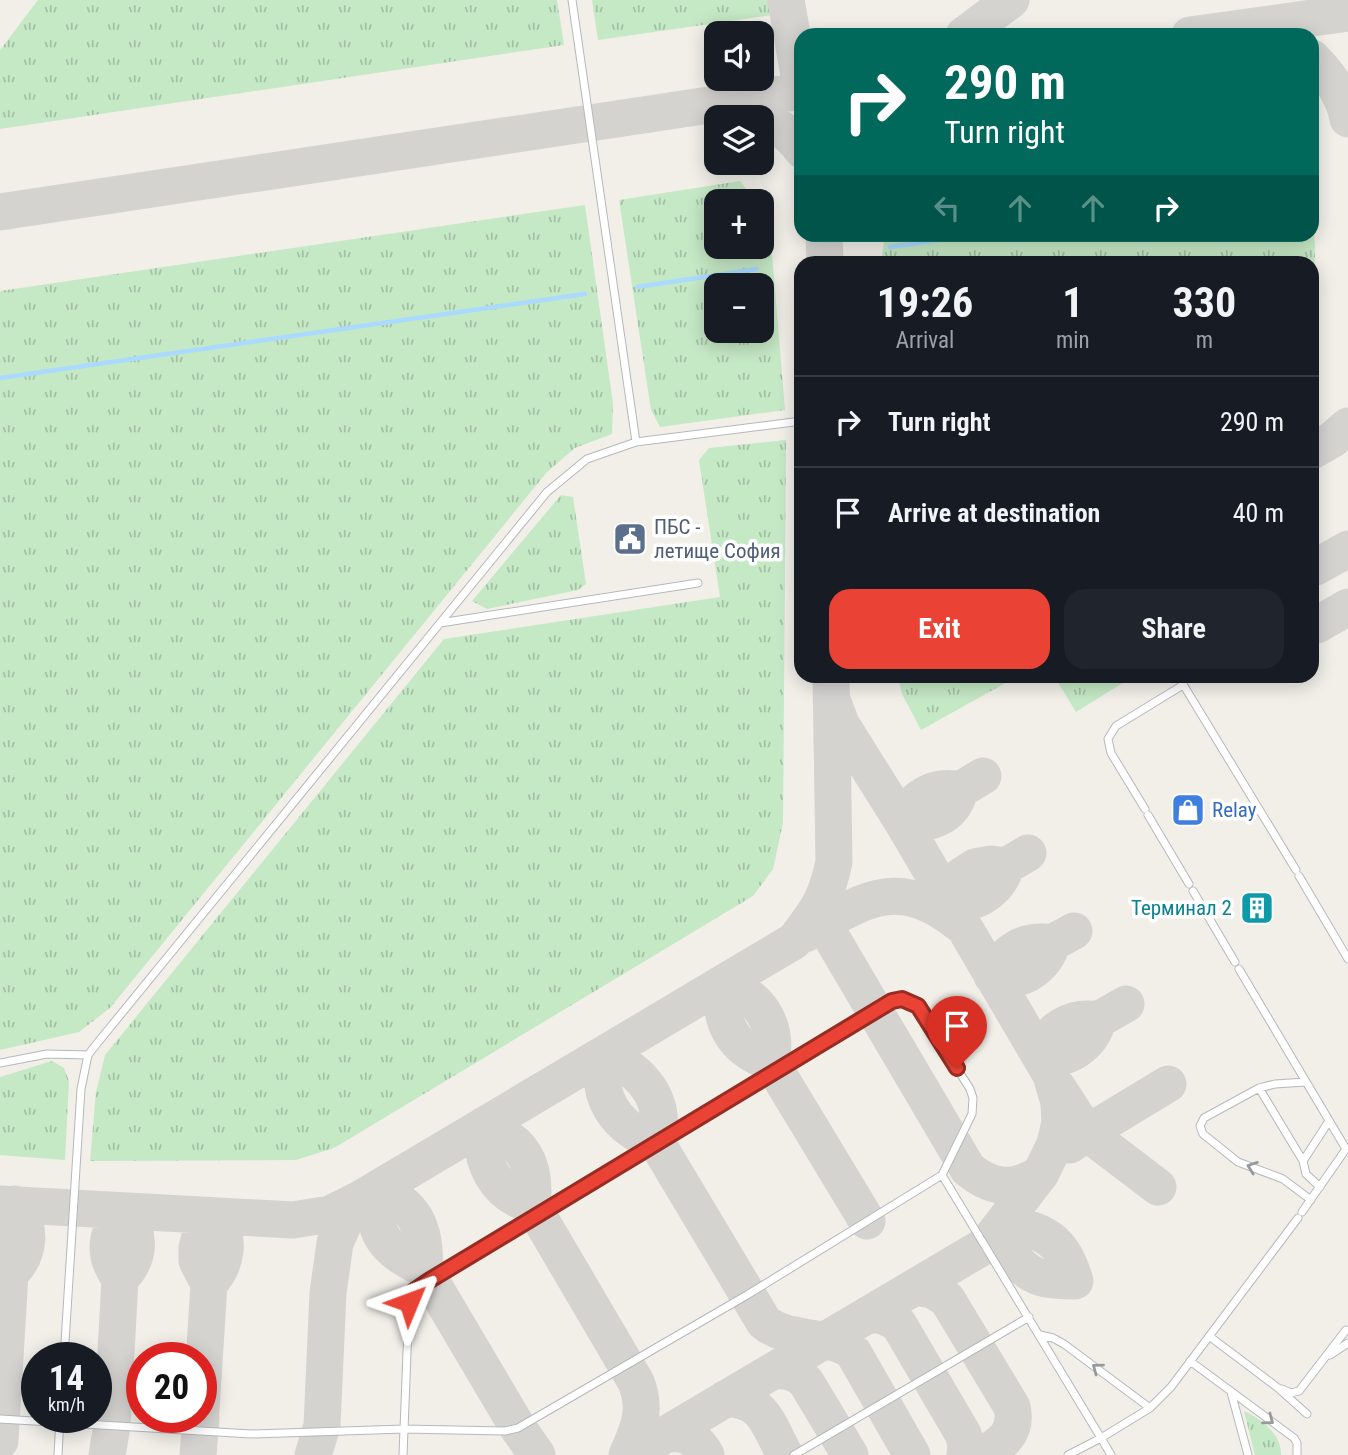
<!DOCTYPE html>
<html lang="en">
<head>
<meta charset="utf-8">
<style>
	:root { --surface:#171b24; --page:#20242c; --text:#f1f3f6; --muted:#9ea1a6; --line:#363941; --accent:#ea4335 }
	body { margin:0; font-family:"Roboto Condensed",sans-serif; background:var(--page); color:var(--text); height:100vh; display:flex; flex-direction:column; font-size:26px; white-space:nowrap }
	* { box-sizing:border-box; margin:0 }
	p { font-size:23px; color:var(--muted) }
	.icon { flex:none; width:38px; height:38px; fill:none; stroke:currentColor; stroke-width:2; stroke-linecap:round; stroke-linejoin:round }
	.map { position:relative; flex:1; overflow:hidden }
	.side { position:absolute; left:794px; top:256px; width:525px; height:427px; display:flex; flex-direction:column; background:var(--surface); border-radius:21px; box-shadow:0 4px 18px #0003 }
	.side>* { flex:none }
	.top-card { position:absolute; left:794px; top:28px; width:525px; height:214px; border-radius:21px; box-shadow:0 4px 18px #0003; background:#00695c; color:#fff; overflow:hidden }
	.fabs { position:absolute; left:704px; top:21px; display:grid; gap:14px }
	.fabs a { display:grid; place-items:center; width:70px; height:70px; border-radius:14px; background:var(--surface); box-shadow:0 4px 18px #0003; font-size:35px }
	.speed { position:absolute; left:21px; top:1342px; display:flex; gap:14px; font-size:35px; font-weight:700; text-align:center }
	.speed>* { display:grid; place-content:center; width:91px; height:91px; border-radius:50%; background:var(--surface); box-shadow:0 4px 18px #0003; line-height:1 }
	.speed small { font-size:18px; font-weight:400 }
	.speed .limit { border:10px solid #d22; background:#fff; color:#111 }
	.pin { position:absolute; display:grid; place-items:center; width:60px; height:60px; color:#fff; margin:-72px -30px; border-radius:50% 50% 50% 0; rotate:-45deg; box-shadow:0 0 7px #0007 }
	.pin .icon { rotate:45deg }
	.me { position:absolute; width:77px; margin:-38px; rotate:46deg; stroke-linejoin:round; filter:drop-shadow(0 0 5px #0008) }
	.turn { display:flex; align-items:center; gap:24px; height:147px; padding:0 35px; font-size:32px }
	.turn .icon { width:91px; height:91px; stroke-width:2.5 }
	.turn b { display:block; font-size:49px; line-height:60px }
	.lanes { display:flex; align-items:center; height:66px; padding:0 35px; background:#0003; justify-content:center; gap:35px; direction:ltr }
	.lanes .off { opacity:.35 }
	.eta { display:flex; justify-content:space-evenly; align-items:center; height:119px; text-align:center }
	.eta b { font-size:42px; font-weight:700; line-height:49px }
	.cta { display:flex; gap:14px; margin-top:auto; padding:14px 35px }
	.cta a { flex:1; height:80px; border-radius:21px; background:var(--accent); color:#fff; font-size:28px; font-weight:700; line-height:80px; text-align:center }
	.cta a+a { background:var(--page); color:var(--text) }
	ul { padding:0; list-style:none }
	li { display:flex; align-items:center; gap:21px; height:91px; padding:0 35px; border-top:2px solid var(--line) }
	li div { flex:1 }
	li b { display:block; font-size:26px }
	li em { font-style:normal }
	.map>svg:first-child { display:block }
</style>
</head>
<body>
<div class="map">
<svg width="1348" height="1455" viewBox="0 0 1348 1455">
	<defs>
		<pattern id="grass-tufts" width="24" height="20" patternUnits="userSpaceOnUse" patternTransform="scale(1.75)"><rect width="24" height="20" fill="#c5e8c5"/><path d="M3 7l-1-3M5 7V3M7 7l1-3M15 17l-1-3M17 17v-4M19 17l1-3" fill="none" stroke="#a3c0a4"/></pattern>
	</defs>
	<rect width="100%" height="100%" fill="#f1efe8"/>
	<path fill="url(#grass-tufts)" fill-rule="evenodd" d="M 38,0 L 557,0 L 564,45 L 0,129 L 0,50 Z
		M 592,0 L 770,0 L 772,15 L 598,40 Z
		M 740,181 L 756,201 L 716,201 L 716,247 L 761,247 L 761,220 L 772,254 L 785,410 L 660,427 L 651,410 L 619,200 ZM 716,285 L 761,285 L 761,331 L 716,331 Z
		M 585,205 L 613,404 L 612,434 L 575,448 L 547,472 L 110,1008 L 79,1032 L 0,1050 L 0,291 Z
		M 1313,219 L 1315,245 L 1313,360 L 1312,262 L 881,262 L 885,235 L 1312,234 Z
		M 786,440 L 783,823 L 773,869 L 753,896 L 334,1148 L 296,1160 L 90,1161 L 96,1092 L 105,1055 L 444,639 L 720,597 L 699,460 L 709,448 Z
		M 561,495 L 573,497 L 586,584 L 578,590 L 487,609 L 472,601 Z
		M 898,676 L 1018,676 L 921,730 L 902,694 Z
		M 1054,676 L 1134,676 L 1076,712 Z
		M 52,1061 L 64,1068 L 69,1081 L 65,1160 L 0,1155 L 0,1077 Z
		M 1244,1411 C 1261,1419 1282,1434 1281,1455 L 1255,1455 Z"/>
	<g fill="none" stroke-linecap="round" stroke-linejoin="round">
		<path stroke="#aadaff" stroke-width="4.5" d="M 890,247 L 981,234
			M 637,287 L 757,269
			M 0,378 L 585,294"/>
		<path stroke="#d4d3d0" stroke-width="37" d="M 786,0 L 802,93
			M 964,35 L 1011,0
			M 1190,35 L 1348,13
			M 1312,58 C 1329,75 1344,95 1348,119
			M 761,118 C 776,123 793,137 802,150
			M 0,212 L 802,91
			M 824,234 L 825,262
			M 1312,451 L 1333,439 L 1348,426
			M 1316,567 L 1348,549
			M 1317,625 L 1348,607
			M 960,790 C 953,818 930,825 903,823 C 911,798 933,784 960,790 L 983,776
			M 1006,866 C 1000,891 972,909 947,900 L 961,876 L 975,867 L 991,864 L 1006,866 L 1028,853
			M 823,923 L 968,1169 C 992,1189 1015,1191 1041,1173
			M 805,934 C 866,898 899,875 961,925
			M 1052,943 C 1046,969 1017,986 992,976 C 1004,952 1024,938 1052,943 L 1074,931
			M 1098,1020 C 1092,1045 1065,1064 1040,1056 C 1047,1029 1072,1015 1098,1020 L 1126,1004
			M 771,1062 C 779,1024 759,995 723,984 C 718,1022 733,1050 771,1062 L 867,1221
			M 1058,1088 L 1087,1133 L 1158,1187
			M 657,1143 C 668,1099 641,1070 604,1054 C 595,1097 615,1128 657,1143 L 764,1322 C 789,1343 828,1333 853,1352 L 912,1455
			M 1070,1145 L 1087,1133 L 1168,1084
			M 0,1204 L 293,1220 L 330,1214 L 362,1198 L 794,941 C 817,911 826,900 834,862 L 831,676
			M 532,1205 C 537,1163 523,1141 484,1125 C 478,1162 496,1195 532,1205 L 636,1382 C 647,1409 639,1429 627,1455
			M 4,1220 L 15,1204 C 32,1228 31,1253 10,1274
			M 1017,1226 C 1052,1233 1065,1248 1075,1281 C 1066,1281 1055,1281 1046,1279 C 1023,1274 1003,1251 1000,1227 Z
			M 0,1253 L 10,1274 L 0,1441
			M 424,1269 C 427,1229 415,1202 375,1190 C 372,1235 384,1249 424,1269 L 518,1428 L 537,1455
			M 915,1287 L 932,1290 L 947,1299 L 1012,1407 C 1018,1433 1002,1443 983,1455
			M 867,1315 L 881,1315 L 898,1323 L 963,1434 L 966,1444 L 965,1455
			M 774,1371 C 788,1370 796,1372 806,1382 L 850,1455
			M 725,1399 C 764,1398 768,1425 785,1455
			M 201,1410 L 209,1284 L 197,1261 L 197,1248 L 200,1236 L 207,1221 L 214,1216 C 232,1239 227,1264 209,1284
			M 664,1435 C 684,1431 696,1437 706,1455
			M 107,1455 L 112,1426 L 120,1279 C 102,1254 105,1233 125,1211 C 141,1235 141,1258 120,1279
			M 198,1455 L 201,1418
			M 313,1455 L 322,1426 L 328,1293 L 335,1243 L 346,1218 L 362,1198
			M 631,1455 L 986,1245 L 1041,1173 L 1055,1144 L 1060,1122 L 1059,1103 L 1051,1075 L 903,823 L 841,724 L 834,705"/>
		<defs>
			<path id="service" d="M 572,0 L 636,442
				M 440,623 L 698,583
				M 1178,676 L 1296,870
				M 1145,809 L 1111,753 L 1108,739 L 1116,726 L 1183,685
				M 1148,815 L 1189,884
				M 1299,876 L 1348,959
				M 1193,891 L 1235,962
				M 1239,969 L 1346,1149 L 1302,1212
				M 0,1063 L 47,1054 L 88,1055
				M 1306,1082 L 1275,1084 L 1259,1088 L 1204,1118 L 1200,1126 L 1203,1134 L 1238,1162 L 1283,1179 L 1311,1200
				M 1259,1088 L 1303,1161
				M 1320,1187 L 1306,1174 L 1303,1161 L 1329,1121
				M 1040,1335 L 1053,1338 L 1064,1344 L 1150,1408
				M 1209,1336 L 1278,1388 L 1307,1414
				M 1330,1355 L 1348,1343
				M 64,1358 L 81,1089 L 88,1055 L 99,1041 L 547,492 L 587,459 L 636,442 L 802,421
				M 1190,1361 L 1294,1438 L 1297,1443 L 1297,1455
				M 1282,1389 L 1291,1393 L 1299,1391 L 1346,1330
				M 1231,1392 L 1248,1455
				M 0,1419 L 251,1434 L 404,1429 L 505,1431 L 518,1428 L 747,1295 L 942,1175 L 1101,1438 L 1150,1408 L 1171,1387 L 1298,1218
				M 58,1455 L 60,1418
				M 403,1455 L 409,1302 L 414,1291 L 892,1001 L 902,999 L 918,1006 L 970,1089 L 973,1098 L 972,1114 L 942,1175
				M 794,1455 L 1029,1317
				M 1068,1455 L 1101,1438 L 1111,1455"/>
		</defs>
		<use href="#service" stroke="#b5b8bc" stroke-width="9"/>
		<use href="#service" stroke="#fff" stroke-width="7"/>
	</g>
	<defs><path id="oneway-chevron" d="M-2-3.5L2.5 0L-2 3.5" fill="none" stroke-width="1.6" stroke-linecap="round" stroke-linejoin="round" transform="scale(1.75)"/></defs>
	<g stroke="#979a9d">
		<use href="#oneway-chevron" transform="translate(1252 1167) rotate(-160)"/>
		<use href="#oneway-chevron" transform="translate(1097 1368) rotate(-143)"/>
		<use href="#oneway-chevron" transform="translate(1269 1420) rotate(37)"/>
	</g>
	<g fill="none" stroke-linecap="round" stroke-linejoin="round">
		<defs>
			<path id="route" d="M 409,1302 L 414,1291 L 430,1280 L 892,1001 L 902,999 L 918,1006 L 957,1068"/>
		</defs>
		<use href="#route" stroke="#982c22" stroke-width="18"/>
		<use href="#route" stroke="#ea4335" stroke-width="12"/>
	</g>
	<defs>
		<symbol id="civic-square" viewBox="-11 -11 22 22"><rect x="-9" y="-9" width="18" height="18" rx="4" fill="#5c6f8a" stroke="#fff"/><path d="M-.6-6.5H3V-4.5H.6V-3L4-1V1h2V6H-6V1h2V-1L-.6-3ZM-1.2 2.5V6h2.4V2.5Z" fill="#fff"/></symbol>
		<symbol id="shop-square" viewBox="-11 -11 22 22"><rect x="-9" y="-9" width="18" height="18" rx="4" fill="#3f7fe0" stroke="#fff"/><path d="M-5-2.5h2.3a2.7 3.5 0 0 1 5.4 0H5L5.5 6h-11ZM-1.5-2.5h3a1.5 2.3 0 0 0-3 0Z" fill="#fff"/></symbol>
		<symbol id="building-square" viewBox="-11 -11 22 22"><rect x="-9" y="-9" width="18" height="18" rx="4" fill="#0f9aa8" stroke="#fff"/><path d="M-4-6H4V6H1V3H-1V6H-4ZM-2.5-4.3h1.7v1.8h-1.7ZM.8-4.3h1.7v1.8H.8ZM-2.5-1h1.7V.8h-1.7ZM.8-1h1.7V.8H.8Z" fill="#fff"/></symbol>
	</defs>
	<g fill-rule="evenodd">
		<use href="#civic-square" x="611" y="520" width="38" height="38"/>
		<use href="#shop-square" x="1169" y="791" width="38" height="38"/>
		<use href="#building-square" x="1238" y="889" width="38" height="38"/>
	</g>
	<g text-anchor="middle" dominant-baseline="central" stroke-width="7" stroke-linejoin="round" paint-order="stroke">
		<g font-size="21" fill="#4e5e75" stroke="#fff" text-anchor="start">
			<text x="654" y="527">ПБС -<tspan x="654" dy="24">летище София</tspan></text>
		</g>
		<g font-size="21" fill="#366cbe" stroke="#fff" text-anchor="start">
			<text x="1212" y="810">Relay</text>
		</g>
		<g font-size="21" fill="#0d838f" stroke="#fff" text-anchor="end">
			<text x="1232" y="908">Терминал 2</text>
		</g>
	</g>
</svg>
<div class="fabs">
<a><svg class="icon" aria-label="sound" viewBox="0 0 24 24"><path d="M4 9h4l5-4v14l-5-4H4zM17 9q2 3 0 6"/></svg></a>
<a><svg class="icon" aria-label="layers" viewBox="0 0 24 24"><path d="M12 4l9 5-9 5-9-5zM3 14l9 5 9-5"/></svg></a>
<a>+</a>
<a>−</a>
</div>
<div class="speed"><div>14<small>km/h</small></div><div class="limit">20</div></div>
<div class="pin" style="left:957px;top:1068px;background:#d93025"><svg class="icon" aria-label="arrive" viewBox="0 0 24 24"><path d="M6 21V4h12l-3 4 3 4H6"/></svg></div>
<svg class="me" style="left:409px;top:1302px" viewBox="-20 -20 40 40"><path d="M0-17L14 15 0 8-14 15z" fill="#ea4335" stroke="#fff" stroke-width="4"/></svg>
<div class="top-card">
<div class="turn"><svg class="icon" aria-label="right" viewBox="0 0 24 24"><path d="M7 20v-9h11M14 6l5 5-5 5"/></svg><div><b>290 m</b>Turn right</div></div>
<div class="lanes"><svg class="icon off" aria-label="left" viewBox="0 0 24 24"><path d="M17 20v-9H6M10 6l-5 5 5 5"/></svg><svg class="icon off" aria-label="ahead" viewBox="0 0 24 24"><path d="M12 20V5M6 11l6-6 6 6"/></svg><svg class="icon off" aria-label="ahead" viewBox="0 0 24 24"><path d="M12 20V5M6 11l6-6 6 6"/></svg><svg class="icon" aria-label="right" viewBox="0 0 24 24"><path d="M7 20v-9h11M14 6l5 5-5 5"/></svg></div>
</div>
<section class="side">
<div class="eta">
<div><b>19:26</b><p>Arrival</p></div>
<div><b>1</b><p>min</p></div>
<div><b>330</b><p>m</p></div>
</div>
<ul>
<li><svg class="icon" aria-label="right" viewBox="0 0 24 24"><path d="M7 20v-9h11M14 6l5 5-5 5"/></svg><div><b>Turn right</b></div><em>290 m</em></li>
<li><svg class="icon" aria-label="arrive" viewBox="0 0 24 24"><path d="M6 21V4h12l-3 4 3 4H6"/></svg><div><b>Arrive at destination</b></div><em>40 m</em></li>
</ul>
<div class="cta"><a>Exit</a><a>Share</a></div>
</section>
</div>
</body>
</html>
